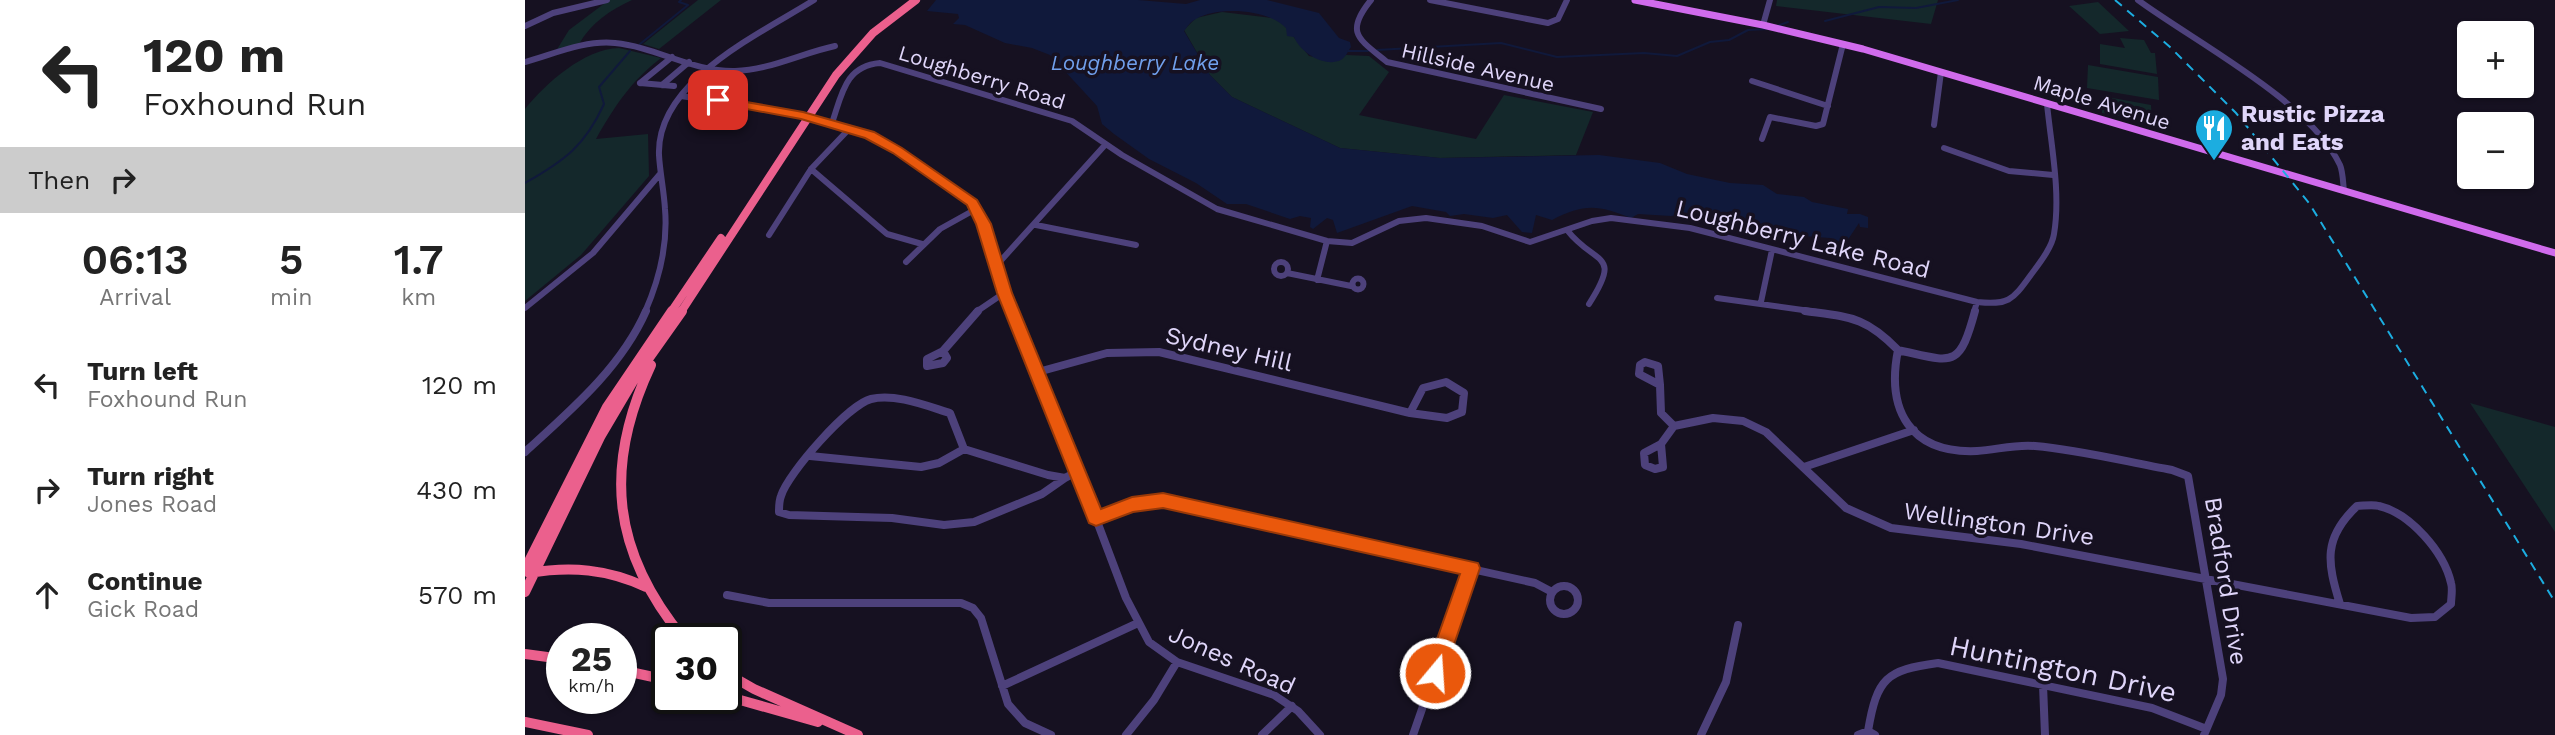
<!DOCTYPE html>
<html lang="en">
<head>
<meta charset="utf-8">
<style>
	:root { --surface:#fff; --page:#f6f6f6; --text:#222; --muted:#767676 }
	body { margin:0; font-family:"Work Sans",sans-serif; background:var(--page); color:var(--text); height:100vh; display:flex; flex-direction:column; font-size:26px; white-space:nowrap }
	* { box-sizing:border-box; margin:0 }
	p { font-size:23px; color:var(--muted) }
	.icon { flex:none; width:38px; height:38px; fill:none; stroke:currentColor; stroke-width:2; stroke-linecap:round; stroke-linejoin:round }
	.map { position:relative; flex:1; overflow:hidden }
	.drawer { display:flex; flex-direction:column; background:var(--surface); width:525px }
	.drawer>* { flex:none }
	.guide { background:#fff; color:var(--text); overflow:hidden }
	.controls { position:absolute; left:1932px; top:21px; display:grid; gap:14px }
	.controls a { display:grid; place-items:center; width:77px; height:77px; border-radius:7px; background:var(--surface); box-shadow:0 2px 5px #0004; font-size:35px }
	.speed { position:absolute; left:21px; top:623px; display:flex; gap:14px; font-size:35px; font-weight:700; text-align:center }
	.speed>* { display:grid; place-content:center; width:91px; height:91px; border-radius:50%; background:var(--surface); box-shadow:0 2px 5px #0004; line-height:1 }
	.speed small { font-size:18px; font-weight:400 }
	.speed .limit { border:4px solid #111; border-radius:10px; background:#fff; color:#111 }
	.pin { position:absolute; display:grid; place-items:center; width:60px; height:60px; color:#fff; margin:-30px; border-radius:14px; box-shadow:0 4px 10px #0006 }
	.me { position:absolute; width:77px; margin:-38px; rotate:18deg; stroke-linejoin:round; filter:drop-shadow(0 0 5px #0008) }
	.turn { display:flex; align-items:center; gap:24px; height:147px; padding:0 28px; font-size:32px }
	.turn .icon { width:91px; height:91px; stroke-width:2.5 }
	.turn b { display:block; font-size:49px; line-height:60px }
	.then { display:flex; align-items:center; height:66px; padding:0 28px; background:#0003; gap:14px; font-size:26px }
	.eta { display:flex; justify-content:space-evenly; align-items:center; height:119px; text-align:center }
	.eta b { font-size:42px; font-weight:600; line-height:49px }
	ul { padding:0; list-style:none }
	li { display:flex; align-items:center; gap:21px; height:105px; padding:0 28px }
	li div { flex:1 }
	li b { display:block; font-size:26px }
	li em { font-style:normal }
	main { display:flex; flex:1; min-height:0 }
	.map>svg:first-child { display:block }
</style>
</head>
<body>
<main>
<section class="drawer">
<div class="guide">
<div class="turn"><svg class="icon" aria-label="left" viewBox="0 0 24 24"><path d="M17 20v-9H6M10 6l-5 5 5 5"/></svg><div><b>120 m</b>Foxhound Run</div></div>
<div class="then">Then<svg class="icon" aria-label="right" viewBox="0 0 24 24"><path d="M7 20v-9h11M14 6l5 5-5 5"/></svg></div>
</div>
<div class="eta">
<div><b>06:13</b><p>Arrival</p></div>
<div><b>5</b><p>min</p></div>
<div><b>1.7</b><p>km</p></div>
</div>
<ul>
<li><svg class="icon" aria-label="left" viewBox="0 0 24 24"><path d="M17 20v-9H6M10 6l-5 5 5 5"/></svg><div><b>Turn left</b><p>Foxhound Run</p></div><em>120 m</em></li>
<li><svg class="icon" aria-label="right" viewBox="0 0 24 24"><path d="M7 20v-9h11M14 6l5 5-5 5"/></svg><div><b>Turn right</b><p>Jones Road</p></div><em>430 m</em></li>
<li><svg class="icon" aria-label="ahead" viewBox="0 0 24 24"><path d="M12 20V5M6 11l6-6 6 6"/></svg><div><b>Continue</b><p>Gick Road</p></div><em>570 m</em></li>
</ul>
</section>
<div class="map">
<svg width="2030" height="735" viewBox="0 0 2030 735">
	<rect width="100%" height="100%" fill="#161121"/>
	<path fill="#14282b" d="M 84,0 L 107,0 C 85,10 66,23 54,44 L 31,51 L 44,30 Z
		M 173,0 L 196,0 L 134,49 L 118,44 Z
		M 1252,0 L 1413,0 L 1406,24 L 1251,6 Z
		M 1573,2 L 1604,31 L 1575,34 L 1544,6 Z
		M 697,12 L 748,18 L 759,25 L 784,56 L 809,61 L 821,55 L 844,56 L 864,72 L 834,115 L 951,139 L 979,95 L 1068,112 L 1051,155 L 915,158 L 815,148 L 707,97 L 685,75 L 659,30 L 671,18 Z
		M 1595,38 L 1619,40 L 1626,53 L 1630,53 L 1632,74 L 1575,64 L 1575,44 L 1600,48 Z
		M 94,48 L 136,58 C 107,80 89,107 71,139 L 123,134 L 124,176 L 56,255 L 0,301 L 0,109 C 21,83 59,49 94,48 Z
		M 1563,65 L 1633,77 L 1634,100 L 1562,88 Z
		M 1577,96 L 1626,105 L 1627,122 L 1577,113 Z
		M 1945,403 L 2030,427 L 2030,532 Z"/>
	<path fill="#10193b" d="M 411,0 L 613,0 L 661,4 L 675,0 L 742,0 L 794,13 L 814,38 L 825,42 L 826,47 C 823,51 821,57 816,60 C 799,68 775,52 769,37 L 762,36 L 761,28 C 743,9 693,6 671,19 C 666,21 662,27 659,31 L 685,75 L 707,97 L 815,148 L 915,158 L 1074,155 L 1135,163 L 1162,174 L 1205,183 L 1238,185 L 1252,194 L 1279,197 L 1287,202 L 1323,209 L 1322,214 L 1335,214 L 1343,217 L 1343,228 L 1335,227 L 1334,223 L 1320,244 L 1305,238 L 1220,232 L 1172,213 L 1146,216 L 1113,214 L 1106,218 C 1074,205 1059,203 1027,220 L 1011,215 L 1007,233 L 997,232 L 982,215 L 968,218 L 939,214 L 925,216 L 921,212 L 887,206 L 812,233 L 808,220 L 802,218 L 788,229 L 785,227 L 786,218 L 775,216 L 765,219 L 721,204 L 702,204 L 671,183 L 624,159 L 589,134 L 577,124 L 572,106 L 525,55 L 507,48 L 480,43 L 440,25 L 428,24 L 434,18 L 433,14 L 402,11 Z"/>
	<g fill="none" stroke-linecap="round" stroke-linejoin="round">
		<path stroke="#10193b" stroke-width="2" d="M 1300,21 L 1354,7 L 1391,8 L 1433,0
			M 1252,26 L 1263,22
			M 115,44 L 163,5 L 154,2 L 156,0
			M 852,50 L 976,43 L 1032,57 L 1119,53 L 1152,56 L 1185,42 L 1204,40 L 1223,30 L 1243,29
			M 823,51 L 843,51
			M 0,183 C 39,161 60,146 79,104 L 74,87 L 105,51"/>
		<path stroke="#4d417b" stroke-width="6" d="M 846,0 C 819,33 834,39 862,62 L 1076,109
			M 905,0 L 1023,23 L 1033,19 L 1042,0
			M 1613,0 C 1670,42 1785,101 1815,165 C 1818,172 1818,183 1819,191
			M 1238,25 L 1245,0
			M 0,26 L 28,13 L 82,0
			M 0,62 C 29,54 59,40 90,43 C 131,47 168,72 210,71 C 245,70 277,53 310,46
			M 1227,81 L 1303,106
			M 115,83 L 147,57
			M 115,83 L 149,86
			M 137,85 L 164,62
			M 156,96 L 278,115 L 344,135 L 373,150 L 448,203 L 461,231 L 487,312
			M 307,123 C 317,94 320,66 355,63 L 547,121 L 597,155 L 692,209 L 802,241 L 827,243 L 874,221 L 901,218 L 957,226 L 1005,242 L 1067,221 L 1086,218 L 1165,228 L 1452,302 C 1483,305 1487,301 1505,276 C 1513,265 1527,248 1529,234 C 1536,193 1526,145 1522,104
			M 1409,125 L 1416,72
			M 1237,139 L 1245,117 L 1291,126 L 1298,124 L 1318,44
			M 1419,148 L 1484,171 L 1528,175
			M 286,169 L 362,234 L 397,244
			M 511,225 L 611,245
			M 1042,230 C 1070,266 1098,251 1064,304
			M 244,235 L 286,169 L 325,128
			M749 269a7 7 0 1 1 14 0a7 7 0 1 1-14 0Z
			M 381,262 L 415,229 L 451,209
			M 471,266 L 580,145
			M 762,273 L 826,286
			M827.5 284a5.5 5.5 0 1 1 11 0a5.5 5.5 0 1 1-11 0Z
			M 792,280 L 802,241
			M 1192,298 L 1292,312
			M 1236,302 L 1247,250
			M 0,308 L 68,253 L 135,174
			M 120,312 C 134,280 143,244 140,209 C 139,191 135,173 134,155 C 131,81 235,34 289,0
			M 451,312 L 479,293
			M 1449,312 L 1452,302"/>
		<path stroke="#4d417b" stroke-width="8" d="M 486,311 L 553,471 L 601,598 L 624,642 L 652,662 L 749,695 L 773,711 L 795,735
			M 1280,311 C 1324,317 1340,316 1373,350 C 1361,410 1385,454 1452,451 C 1471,450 1490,444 1510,446 C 1556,450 1602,462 1647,470 L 1663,476 L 1698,679 L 1696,695 L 1679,735
			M 1373,350 C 1428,362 1434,370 1450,311
			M 418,351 L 453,311
			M 418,351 L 422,358 L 418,363 L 402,366 L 402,359 Z
			M 1120,362 L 1133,366 L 1135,385 L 1114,374 L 1115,365 Z
			M 513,372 L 582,353 L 634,352 L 885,413
			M 921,382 L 939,393 L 937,412 L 922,418 L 885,413 L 898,388 Z
			M 1135,385 L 1136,413 L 1149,426
			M 1149,426 L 1188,418 L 1218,421 L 1241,432 L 1321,508 L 1366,528 L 1496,544 L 1886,618 L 1910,617 L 1926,604 C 1926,598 1928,589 1926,583 C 1919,552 1885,513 1854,506 C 1847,504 1838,506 1832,506 C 1798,538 1802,562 1815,604
			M 1136,444 L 1138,467 L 1130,469 L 1120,465 L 1119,453 Z
			M 1136,444 L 1149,426
			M 439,449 L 523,475 L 540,478 L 553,471
			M 0,452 C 45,411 96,368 121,311
			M 285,456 L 396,467 L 414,463 L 439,449 L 425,413 C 402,406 370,393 346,399 C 323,405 263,473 256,496 C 254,501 254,507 254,512 L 264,515 L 367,518 L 419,525 L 449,522 L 517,494 L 540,478
			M 1279,467 L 1389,430
			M 571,518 L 607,504 L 638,501 L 1010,583 L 1027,592
			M1025 600a14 14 0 1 1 28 0a14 14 0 1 1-28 0Z
			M 202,595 L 244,603 L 436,603 L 448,608 L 456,618 L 483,704 L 500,723 L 526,735
			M 1518,685 L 1520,735
			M 477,686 L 613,623
			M 1343,731 C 1352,678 1361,670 1413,663 L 1627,708 L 1679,728
			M 601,735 L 629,700 L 652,662
			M 737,735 L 767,706
			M 888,735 L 946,568
			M 1176,735 L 1201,682 L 1213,625
			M 1333,735 L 1343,731 L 1350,735"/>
		<path stroke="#d06bec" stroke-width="7" d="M 1110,0 L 1238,25 L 1338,49 L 2030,253"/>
		<path stroke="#eb608d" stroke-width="8" d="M 146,312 L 196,238
			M 156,312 L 311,75 L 348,33 L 391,0"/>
		<path stroke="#eb608d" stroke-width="10" d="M 126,365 C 78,467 87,552 159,639
			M 0,569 L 82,407 L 147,311
			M 4,573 C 46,566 82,569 121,587
			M 0,592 L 75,437 L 111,376 L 157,311
			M 0,654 L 37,659
			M 96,670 L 142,680
			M 201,673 L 229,689 L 333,735
			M 201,696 L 293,722
			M 0,722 L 63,735"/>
		<path stroke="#1cade0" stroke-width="2" stroke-dasharray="9 7" stroke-linecap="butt" d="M 1590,0 L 1645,47 L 1711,113 L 1784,203 L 2030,602"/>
	</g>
	<path fill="#ea580c" stroke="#983908" stroke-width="2" d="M 193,97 L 278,112 L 349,132 L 377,148 L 452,200 L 466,224 L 487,293 L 576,509 L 607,497 L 638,493 L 953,563 L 955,568 L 917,680 L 910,682 L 903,680 L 900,673 L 935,574 L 638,508 L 608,512 L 571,526 L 564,523 L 472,293 L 451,224 L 442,205 L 368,153 L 340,138 L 276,119 L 189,103 L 189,98 Z"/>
	<defs>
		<symbol id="restaurant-pin" viewBox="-11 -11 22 30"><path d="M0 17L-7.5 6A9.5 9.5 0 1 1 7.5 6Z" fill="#1cade0" stroke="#161121"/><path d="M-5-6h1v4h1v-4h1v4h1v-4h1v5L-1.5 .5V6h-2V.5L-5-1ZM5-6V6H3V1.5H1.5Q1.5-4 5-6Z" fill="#fff"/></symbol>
	</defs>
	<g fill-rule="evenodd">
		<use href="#restaurant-pin" x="1667" y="106" width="44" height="60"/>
	</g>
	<g text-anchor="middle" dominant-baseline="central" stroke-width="7" stroke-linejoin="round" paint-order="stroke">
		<g font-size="21" font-style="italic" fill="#71a0ed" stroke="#161121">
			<text x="610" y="62">Loughberry Lake</text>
		</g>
		<g font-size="21" fill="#e0d6fa" stroke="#161121">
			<text transform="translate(953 67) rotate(13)">Hillside Avenue</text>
			<text transform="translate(457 77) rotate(17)">Loughberry Road</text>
			<text transform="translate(1577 102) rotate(17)">Maple Avenue</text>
		</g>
		<g font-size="24" font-weight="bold" fill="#e0d6fa" stroke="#161121" text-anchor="start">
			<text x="1716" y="114">Rustic Pizza<tspan x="1716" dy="28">and Eats</tspan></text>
		</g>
		<g font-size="24" fill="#e0d6fa" stroke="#161121">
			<text transform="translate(1278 239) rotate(14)">Loughberry Lake Road</text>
			<text transform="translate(704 349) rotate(13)">Sydney Hill</text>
			<text transform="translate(1474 524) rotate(8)">Wellington Drive</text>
			<text transform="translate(1701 581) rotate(81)">Bradford Drive</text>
			<text transform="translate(707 660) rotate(24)">Jones Road</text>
		</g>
		<g font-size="28" fill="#e0d6fa" stroke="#161121">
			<text transform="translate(1538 669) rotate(12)">Huntington Drive</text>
		</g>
	</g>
</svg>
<div class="controls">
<a>+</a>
<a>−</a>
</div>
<div class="speed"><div>25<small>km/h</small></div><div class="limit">30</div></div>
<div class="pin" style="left:193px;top:100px;background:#d93025"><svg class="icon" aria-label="arrive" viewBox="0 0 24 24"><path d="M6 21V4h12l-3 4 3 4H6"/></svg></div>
<svg class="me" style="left:910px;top:673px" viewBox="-20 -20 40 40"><circle r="17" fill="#ea580c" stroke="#fff" stroke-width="3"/><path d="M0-11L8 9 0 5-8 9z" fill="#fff"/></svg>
</div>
</main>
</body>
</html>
